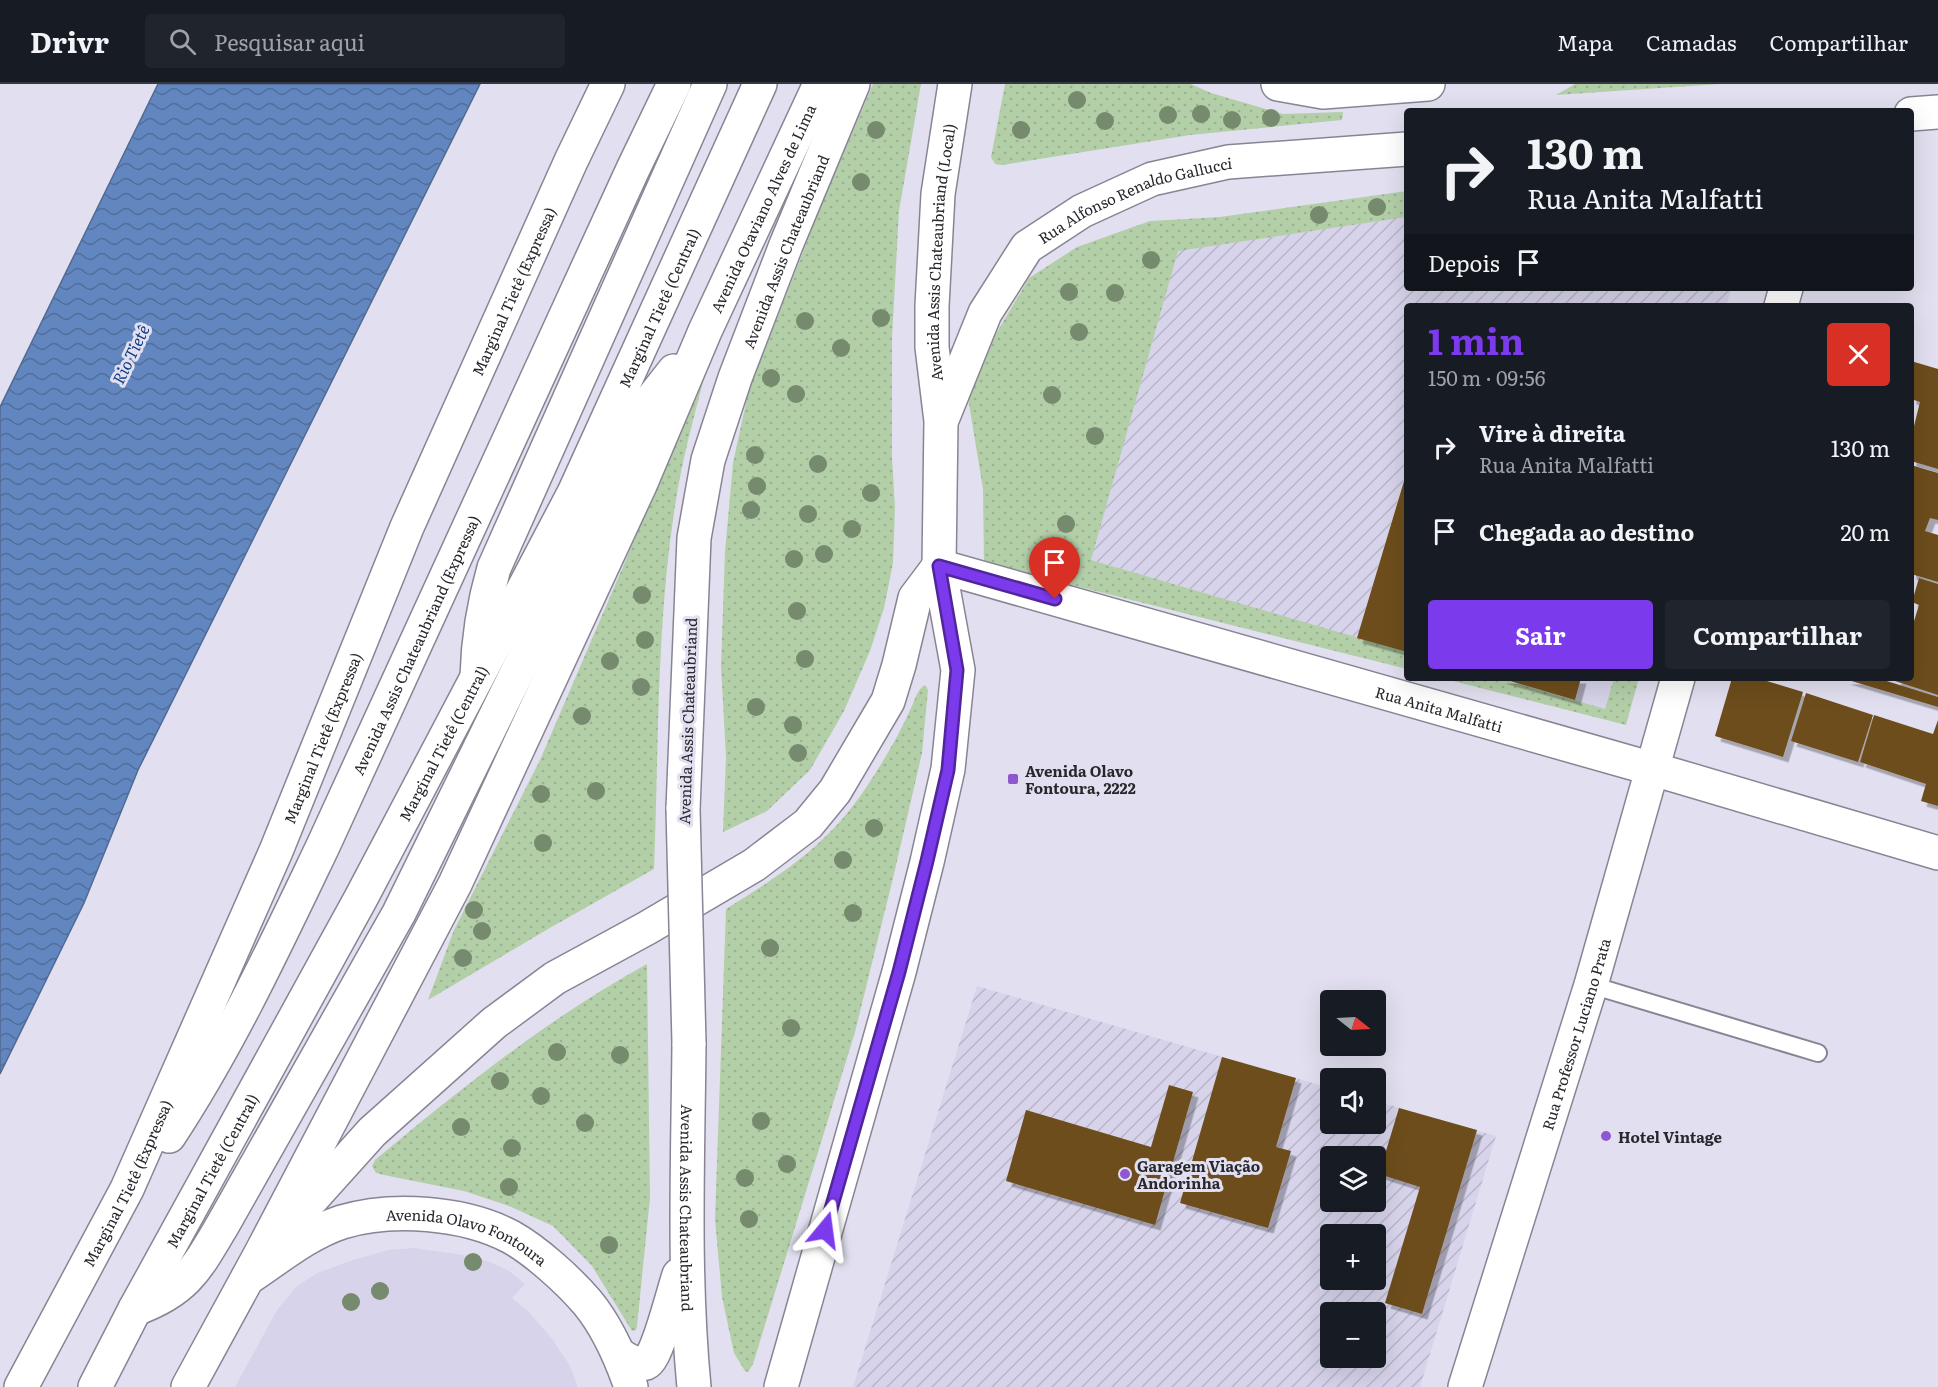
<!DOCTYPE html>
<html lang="pt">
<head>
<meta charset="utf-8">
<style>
	:root { --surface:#171b24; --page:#20242c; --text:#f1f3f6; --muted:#9ea1a6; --line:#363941; --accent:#7c3aed }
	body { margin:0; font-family:Literata,serif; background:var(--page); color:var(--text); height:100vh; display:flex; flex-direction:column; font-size:22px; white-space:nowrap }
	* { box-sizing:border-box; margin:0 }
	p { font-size:20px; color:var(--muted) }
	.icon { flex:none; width:33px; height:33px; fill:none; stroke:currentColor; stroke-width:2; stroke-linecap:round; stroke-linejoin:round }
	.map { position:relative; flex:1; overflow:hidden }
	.side { position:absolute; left:1404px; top:219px; width:510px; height:378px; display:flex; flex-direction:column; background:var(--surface); border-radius:6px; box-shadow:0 6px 24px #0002 }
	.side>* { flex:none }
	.top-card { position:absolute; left:1404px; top:24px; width:510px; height:183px; border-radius:6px; box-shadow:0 6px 24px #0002; background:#171b24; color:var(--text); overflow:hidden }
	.needle { width:39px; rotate:108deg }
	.fabs { position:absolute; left:1320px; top:906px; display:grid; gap:12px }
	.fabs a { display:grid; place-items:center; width:66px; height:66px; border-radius:6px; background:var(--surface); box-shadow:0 6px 24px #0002; font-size:30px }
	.pin { position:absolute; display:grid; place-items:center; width:51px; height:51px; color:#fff; margin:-62px -26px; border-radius:50% 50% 50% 0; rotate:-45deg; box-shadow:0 0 6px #0007 }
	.pin .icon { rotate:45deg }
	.me { position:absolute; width:66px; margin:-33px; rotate:16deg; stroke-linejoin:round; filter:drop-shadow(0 0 4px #0008) }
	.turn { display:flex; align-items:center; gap:21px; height:126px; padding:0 24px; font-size:27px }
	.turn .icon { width:78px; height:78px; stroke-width:2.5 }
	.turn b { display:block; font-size:42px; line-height:51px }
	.then { display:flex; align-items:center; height:57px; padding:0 24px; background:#0003; gap:12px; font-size:22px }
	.round { display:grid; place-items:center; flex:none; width:63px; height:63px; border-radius:6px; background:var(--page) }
	.summary { display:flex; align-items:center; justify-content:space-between; height:102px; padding:0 24px }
	h1 { font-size:36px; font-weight:700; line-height:45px; color:var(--accent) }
	.cta { display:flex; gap:12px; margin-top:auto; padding:12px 24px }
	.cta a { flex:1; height:69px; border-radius:6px; background:var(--accent); color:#fff; font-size:24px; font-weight:700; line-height:69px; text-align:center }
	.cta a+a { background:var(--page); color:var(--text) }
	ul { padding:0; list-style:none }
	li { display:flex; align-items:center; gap:18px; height:84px; padding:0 24px }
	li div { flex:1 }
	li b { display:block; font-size:22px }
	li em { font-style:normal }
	header { display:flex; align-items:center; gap:36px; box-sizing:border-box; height:84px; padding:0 30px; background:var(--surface); border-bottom:2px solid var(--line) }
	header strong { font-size:28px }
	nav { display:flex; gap:33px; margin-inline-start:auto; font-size:21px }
	.search { width:420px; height:54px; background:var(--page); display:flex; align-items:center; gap:15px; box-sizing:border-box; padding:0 21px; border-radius:6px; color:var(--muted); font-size:22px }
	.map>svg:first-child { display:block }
</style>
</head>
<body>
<header>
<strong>Drivr</strong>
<div class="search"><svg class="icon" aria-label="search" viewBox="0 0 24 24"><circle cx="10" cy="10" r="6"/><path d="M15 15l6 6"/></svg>Pesquisar aqui</div>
<nav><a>Mapa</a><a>Camadas</a><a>Compartilhar</a></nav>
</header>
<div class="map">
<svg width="1938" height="1303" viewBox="0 0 1938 1303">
	<defs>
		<pattern id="industrial-furrows" width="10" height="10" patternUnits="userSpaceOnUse" patternTransform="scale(1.5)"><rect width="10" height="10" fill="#d6d3ea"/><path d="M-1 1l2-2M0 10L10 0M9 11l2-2" fill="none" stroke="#b8b5c9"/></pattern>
		<pattern id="grass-dots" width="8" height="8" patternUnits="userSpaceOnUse" patternTransform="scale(1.5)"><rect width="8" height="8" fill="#b3cfa8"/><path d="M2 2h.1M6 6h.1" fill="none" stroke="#9ab291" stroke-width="1.8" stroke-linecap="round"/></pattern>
		<pattern id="water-waves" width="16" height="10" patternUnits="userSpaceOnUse" patternTransform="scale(1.5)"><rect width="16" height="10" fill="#6286bf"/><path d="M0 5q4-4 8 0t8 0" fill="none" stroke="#516e9c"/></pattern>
		<filter id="shadow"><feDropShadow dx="5.5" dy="5.5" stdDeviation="0" flood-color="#0004"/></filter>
	</defs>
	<rect width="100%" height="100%" fill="#e2e0f0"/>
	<path fill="#d6d3ea" d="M 1498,594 L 1614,594 L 1605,625 Z
		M 414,1164 L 463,1171 L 487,1177 L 508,1186 L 525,1200 L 512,1214 L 529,1228 L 553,1256 L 570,1282 L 578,1303 L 235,1303 L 277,1226 L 296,1203 L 317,1189 L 353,1176 L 388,1166 Z"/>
	<path fill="url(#industrial-furrows)" fill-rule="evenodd" d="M 1407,133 L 1407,204 L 1732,204 L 1726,222 L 1407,222 L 1407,385 L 1357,554 L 1091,476 L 1178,166 Z
		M 977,902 L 1330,1004 L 1330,1040 L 1376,1040 L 1376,1017 L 1496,1052 L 1420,1303 L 853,1303 ZM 1330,1072 L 1376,1072 L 1376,1118 L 1330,1118 ZM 1330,1150 L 1376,1150 L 1376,1196 L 1330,1196 ZM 1330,1228 L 1376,1228 L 1376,1274 L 1330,1274 Z"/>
	<path fill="url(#grass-dots)" d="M 873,0 L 921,0 L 899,127 L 892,254 L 892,373 L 895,424 L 893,479 L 884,524 L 870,567 L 844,627 L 810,686 L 767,727 L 723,748 L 726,673 L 721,582 L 725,468 L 733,379 L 749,305 L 820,125 Z
		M 1005,0 L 1191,0 L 1211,9 L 1283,30 L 1343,28 L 1342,36 L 1190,51 L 1002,81 L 995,80 L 991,73 Z
		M 1575,0 L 1720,0 L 1556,11 Z
		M 1407,107 L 1407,133 L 1178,167 L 1091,476 L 1407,568 L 1407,585 L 984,479 L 983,405 L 968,314 L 984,270 L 1029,194 L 1077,163 L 1150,137 L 1220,133 Z
		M 710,271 C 699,315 686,359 678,404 C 656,529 659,658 654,785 L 548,845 L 428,916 L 454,846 L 540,676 L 628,471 Z
		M 1441,594 L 1498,594 L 1605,625 L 1614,594 L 1639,594 L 1626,641 Z
		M 925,601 L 928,606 L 922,669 L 894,790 L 855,948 L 753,1280 L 748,1288 L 745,1287 L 734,1269 L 722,1213 L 715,1135 L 726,825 C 787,787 832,758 871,696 C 886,673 900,649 911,624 C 915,616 917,605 925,601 Z
		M 647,880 L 650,1114 L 637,1242 L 636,1246 L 632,1247 L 592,1182 L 553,1142 L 509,1122 L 464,1107 L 384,1091 L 376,1089 L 372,1082 L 375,1076 C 461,1004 549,934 647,880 Z"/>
	<path fill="url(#water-waves)" stroke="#516a93" stroke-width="1.5" d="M 158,0 L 480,0 L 138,686 L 84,819 L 0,990 L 0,323 Z"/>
	<path fill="#6d4d1c" filter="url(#shadow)" d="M 1911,277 L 1938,285 L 1938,385 L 1911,377 L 1911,341 L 1914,342 L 1920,318 L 1911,315 Z
		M 1911,381 L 1938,389 L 1938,436 L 1930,434 L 1925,447 L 1938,451 L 1938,498 L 1911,490 Z
		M 1407,387 L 1407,568 L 1357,554 Z
		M 1919,494 L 1938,500 L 1938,611 L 1895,597 L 1896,594 L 1911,594 L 1911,547 L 1919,521 L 1912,518 Z
		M 1500,594 L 1581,594 L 1575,616 Z
		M 1732,594 L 1757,594 L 1803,608 L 1783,673 L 1715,652 Z
		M 1877,594 L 1938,613 L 1938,623 L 1845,595 Z
		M 1806,609 L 1873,631 L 1858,678 L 1791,657 Z
		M 1874,631 L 1933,650 L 1938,636 L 1938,722 L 1921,717 L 1926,700 L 1860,678 Z
		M 1222,973 L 1296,994 L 1276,1063 L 1291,1067 L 1268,1144 L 1180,1119 Z
		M 1169,1001 L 1193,1008 L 1155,1141 L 1006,1097 L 1026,1026 L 1151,1063 Z
		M 1399,1024 L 1477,1046 L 1422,1230 L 1385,1219 L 1420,1103 L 1379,1090 Z"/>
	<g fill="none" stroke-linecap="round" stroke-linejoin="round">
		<defs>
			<path id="service" d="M 1591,901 L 1818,969"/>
			<g id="minor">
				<path d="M 1781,222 L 1786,204"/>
				<path id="s1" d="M 939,482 L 1653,685 L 1938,769"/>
				<path id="s2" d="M 1465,1303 L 1591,901 L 1678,594"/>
			</g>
			<g id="primary">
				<path d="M 1911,30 L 1938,28"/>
				<path id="s3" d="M 943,333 L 985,229 L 1027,163 L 1082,127 L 1152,95 L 1228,78 L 1407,65"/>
				<path id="s4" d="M 683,725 L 694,454 L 708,376 L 735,294 L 786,161 L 853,0"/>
				<path id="s5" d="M 689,959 C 688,1074 683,1189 694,1303"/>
				<path id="s6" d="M 248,1194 C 277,1175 308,1149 342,1138 C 392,1123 464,1128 511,1153 C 536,1167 568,1196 587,1218 C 607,1242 621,1274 631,1303"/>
				<path d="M 620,1271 C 628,1276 636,1282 646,1279 C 657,1275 674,1205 679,1191"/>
				<path id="s7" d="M 781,1303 L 899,888 L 927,778 L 948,685 L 958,586 L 939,482 L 941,337 L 932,263 L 932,222 L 938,110 L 955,0"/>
			</g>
			<g id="trunk">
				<path d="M 1278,0 L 1323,8 L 1428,0"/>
				<path d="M 292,1137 L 372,1048 L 494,939 L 555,894 L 647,844 L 754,781 L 808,740 L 835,707 L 888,617 L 899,581 L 915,514 L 939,482"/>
				<path d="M 135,1225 C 185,1207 196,1186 222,1142 L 399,829 L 557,507 L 608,398 L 652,315 L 674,287"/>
				<path id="s8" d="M 95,1303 L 135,1225 L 361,814 L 574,409 L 760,0"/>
				<path id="s9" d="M 188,1303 L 260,1171 L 455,800 L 640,401 L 705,247 L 820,0"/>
			</g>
			<g id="motorway">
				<path d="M 477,593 C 478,554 483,522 494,484 L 710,0"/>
				<path id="s10" d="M 169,1052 C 229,961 276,860 323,762 L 633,85 L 674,0"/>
				<path id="s11" d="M 21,1303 L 127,1105 L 276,767 L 407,443 L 571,77 L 608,0"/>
			</g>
		</defs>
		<use href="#service" stroke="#878594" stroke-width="20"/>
		<use href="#minor" stroke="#878594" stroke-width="36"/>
		<use href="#primary" stroke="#878594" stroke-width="36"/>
		<use href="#trunk" stroke="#878594" stroke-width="36"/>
		<use href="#motorway" stroke="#878594" stroke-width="36"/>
		<use href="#service" stroke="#fff" stroke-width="16"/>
		<use href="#minor" stroke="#fff" stroke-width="33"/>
		<use href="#primary" stroke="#fff" stroke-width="33"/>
		<use href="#trunk" stroke="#fff" stroke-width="33"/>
		<use href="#motorway" stroke="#fff" stroke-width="33"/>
		<defs>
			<path id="primary-bridge" d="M 683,725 L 689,959"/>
		</defs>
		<use href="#primary-bridge" stroke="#878594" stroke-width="36" stroke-linecap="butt"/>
		<use href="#primary-bridge" stroke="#fff" stroke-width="33"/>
	</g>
	<g fill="#768a6d">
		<circle cx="1077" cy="16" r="9"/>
		<circle cx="1201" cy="30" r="9"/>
		<circle cx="1168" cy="31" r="9"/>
		<circle cx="1271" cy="34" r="9"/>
		<circle cx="1232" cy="36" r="9"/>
		<circle cx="1105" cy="37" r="9"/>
		<circle cx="876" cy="46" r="9"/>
		<circle cx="1021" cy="46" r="9"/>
		<circle cx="861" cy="98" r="9"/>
		<circle cx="1377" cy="123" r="9"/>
		<circle cx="1319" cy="131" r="9"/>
		<circle cx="1151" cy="176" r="9"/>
		<circle cx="1069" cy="208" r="9"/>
		<circle cx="1115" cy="209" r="9"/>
		<circle cx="881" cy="234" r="9"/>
		<circle cx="805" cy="237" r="9"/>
		<circle cx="1079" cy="248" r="9"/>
		<circle cx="841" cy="264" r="9"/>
		<circle cx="771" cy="294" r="9"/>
		<circle cx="796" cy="310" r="9"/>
		<circle cx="1052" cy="311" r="9"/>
		<circle cx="1095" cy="352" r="9"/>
		<circle cx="755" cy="371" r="9"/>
		<circle cx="818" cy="380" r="9"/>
		<circle cx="757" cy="402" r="9"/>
		<circle cx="871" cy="409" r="9"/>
		<circle cx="751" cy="426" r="9"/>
		<circle cx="808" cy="430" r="9"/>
		<circle cx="1066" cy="440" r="9"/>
		<circle cx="852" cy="445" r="9"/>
		<circle cx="824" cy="470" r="9"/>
		<circle cx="794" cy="475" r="9"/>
		<circle cx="642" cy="511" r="9"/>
		<circle cx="797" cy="527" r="9"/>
		<circle cx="645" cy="556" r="9"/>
		<circle cx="805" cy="575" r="9"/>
		<circle cx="610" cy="577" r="9"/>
		<circle cx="641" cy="603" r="9"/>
		<circle cx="756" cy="623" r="9"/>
		<circle cx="582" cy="632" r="9"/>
		<circle cx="793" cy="641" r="9"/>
		<circle cx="798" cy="669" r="9"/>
		<circle cx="596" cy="707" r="9"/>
		<circle cx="541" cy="710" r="9"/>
		<circle cx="874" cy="744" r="9"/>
		<circle cx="543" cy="759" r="9"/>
		<circle cx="843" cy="776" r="9"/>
		<circle cx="474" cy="826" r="9"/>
		<circle cx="853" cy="829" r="9"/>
		<circle cx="482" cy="847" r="9"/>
		<circle cx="770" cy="864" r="9"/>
		<circle cx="463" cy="874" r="9"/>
		<circle cx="791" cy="944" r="9"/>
		<circle cx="557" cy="968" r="9"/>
		<circle cx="620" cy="971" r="9"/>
		<circle cx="500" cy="997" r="9"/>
		<circle cx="541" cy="1012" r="9"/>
		<circle cx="761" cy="1037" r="9"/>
		<circle cx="585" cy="1039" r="9"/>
		<circle cx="461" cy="1043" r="9"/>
		<circle cx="512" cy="1064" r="9"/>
		<circle cx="787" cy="1080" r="9"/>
		<circle cx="745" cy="1094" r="9"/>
		<circle cx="509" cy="1103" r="9"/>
		<circle cx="749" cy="1135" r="9"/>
		<circle cx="609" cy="1161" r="9"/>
		<circle cx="473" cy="1178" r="9"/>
		<circle cx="380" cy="1207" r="9"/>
		<circle cx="351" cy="1218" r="9"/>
	</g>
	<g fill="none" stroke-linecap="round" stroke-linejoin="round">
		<defs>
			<path id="route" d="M 825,1146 L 899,888 L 927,777 L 948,686 L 957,586 L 939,482 L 1055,515"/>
		</defs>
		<use href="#route" stroke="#51269a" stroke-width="15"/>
		<use href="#route" stroke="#7c3aed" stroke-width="10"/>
	</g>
	<g fill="#8f57cf" stroke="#e2e0f0" stroke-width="2">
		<rect x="1007" y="689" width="12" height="12" rx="3"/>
		<circle cx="1606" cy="1052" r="6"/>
		<circle cx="1125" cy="1090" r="6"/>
	</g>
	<g text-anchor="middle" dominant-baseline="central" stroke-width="6" stroke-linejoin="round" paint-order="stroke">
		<g font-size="15" fill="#28272d" stroke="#e2e0f0">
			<text stroke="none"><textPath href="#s3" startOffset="310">Rua Alfonso Renaldo Gallucci</textPath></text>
			<text stroke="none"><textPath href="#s9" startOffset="1312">Avenida Otaviano Alves de Lima</textPath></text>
			<text stroke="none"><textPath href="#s4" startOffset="573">Avenida Assis Chateaubriand</textPath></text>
			<text stroke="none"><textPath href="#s7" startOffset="1160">Avenida Assis Chateaubriand (Local)</textPath></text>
			<text stroke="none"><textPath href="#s11" startOffset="1202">Marginal Tietê (Expressa)</textPath></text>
			<text stroke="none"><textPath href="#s8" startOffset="1218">Marginal Tietê (Central)</textPath></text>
			<text stroke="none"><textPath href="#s10" startOffset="550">Avenida Assis Chateaubriand (Expressa)</textPath></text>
			<text stroke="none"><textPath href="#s1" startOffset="520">Rua Anita Malfatti</textPath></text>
			<text transform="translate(687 637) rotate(-88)">Avenida Assis Chateaubriand</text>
			<text stroke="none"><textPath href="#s11" startOffset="716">Marginal Tietê (Expressa)</textPath></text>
			<text stroke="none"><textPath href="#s8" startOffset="732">Marginal Tietê (Central)</textPath></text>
			<text stroke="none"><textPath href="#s2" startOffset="370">Rua Professor Luciano Prata</textPath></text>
			<text stroke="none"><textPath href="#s8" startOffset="246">Marginal Tietê (Central)</textPath></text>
			<text stroke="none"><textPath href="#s11" startOffset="230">Marginal Tietê (Expressa)</textPath></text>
			<text stroke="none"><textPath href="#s5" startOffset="165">Avenida Assis Chateaubriand</textPath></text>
			<text stroke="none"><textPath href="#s6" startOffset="240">Avenida Olavo Fontoura</textPath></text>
		</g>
		<g font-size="15" font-weight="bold" fill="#28272d" stroke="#e2e0f0" text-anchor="start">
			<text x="1025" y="686">Avenida Olavo<tspan x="1025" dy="17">Fontoura, 2222</tspan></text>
			<text x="1618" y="1052">Hotel Vintage</text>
			<text x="1137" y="1081">Garagem Viação<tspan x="1137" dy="17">Andorinha</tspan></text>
		</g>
		<g font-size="16" font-style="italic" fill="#0c397f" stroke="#e2e0f0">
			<text transform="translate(130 270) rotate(-64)">Rio Tietê</text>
		</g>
	</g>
</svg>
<div class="fabs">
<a><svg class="needle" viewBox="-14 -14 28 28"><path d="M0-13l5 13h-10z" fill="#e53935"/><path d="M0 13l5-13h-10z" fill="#9ea1a6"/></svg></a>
<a><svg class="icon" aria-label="sound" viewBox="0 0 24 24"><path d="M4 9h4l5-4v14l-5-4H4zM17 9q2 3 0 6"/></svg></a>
<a><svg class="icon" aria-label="layers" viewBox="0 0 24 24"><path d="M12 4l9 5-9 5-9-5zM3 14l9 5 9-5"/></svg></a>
<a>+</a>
<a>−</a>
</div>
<div class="pin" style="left:1055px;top:515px;background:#d93025"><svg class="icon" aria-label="arrive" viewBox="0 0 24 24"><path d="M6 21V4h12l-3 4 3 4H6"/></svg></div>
<svg class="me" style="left:825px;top:1146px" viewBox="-20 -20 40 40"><path d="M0-17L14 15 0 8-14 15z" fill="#7c3aed" stroke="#fff" stroke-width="4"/></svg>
<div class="top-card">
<div class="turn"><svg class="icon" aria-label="right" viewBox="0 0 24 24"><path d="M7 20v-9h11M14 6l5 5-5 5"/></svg><div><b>130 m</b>Rua Anita Malfatti</div></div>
<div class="then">Depois<svg class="icon" aria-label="arrive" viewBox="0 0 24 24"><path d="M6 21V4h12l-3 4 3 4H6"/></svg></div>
</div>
<section class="side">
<div class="summary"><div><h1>1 min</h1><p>150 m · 09:56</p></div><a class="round" style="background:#d93025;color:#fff"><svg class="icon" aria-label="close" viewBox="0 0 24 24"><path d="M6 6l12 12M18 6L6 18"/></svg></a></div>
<ul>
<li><svg class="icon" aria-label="right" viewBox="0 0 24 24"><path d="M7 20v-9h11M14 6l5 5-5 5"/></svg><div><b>Vire à direita</b><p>Rua Anita Malfatti</p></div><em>130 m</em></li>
<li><svg class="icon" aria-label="arrive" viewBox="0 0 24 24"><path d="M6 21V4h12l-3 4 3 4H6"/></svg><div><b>Chegada ao destino</b></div><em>20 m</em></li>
</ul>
<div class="cta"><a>Sair</a><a>Compartilhar</a></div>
</section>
</div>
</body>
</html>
